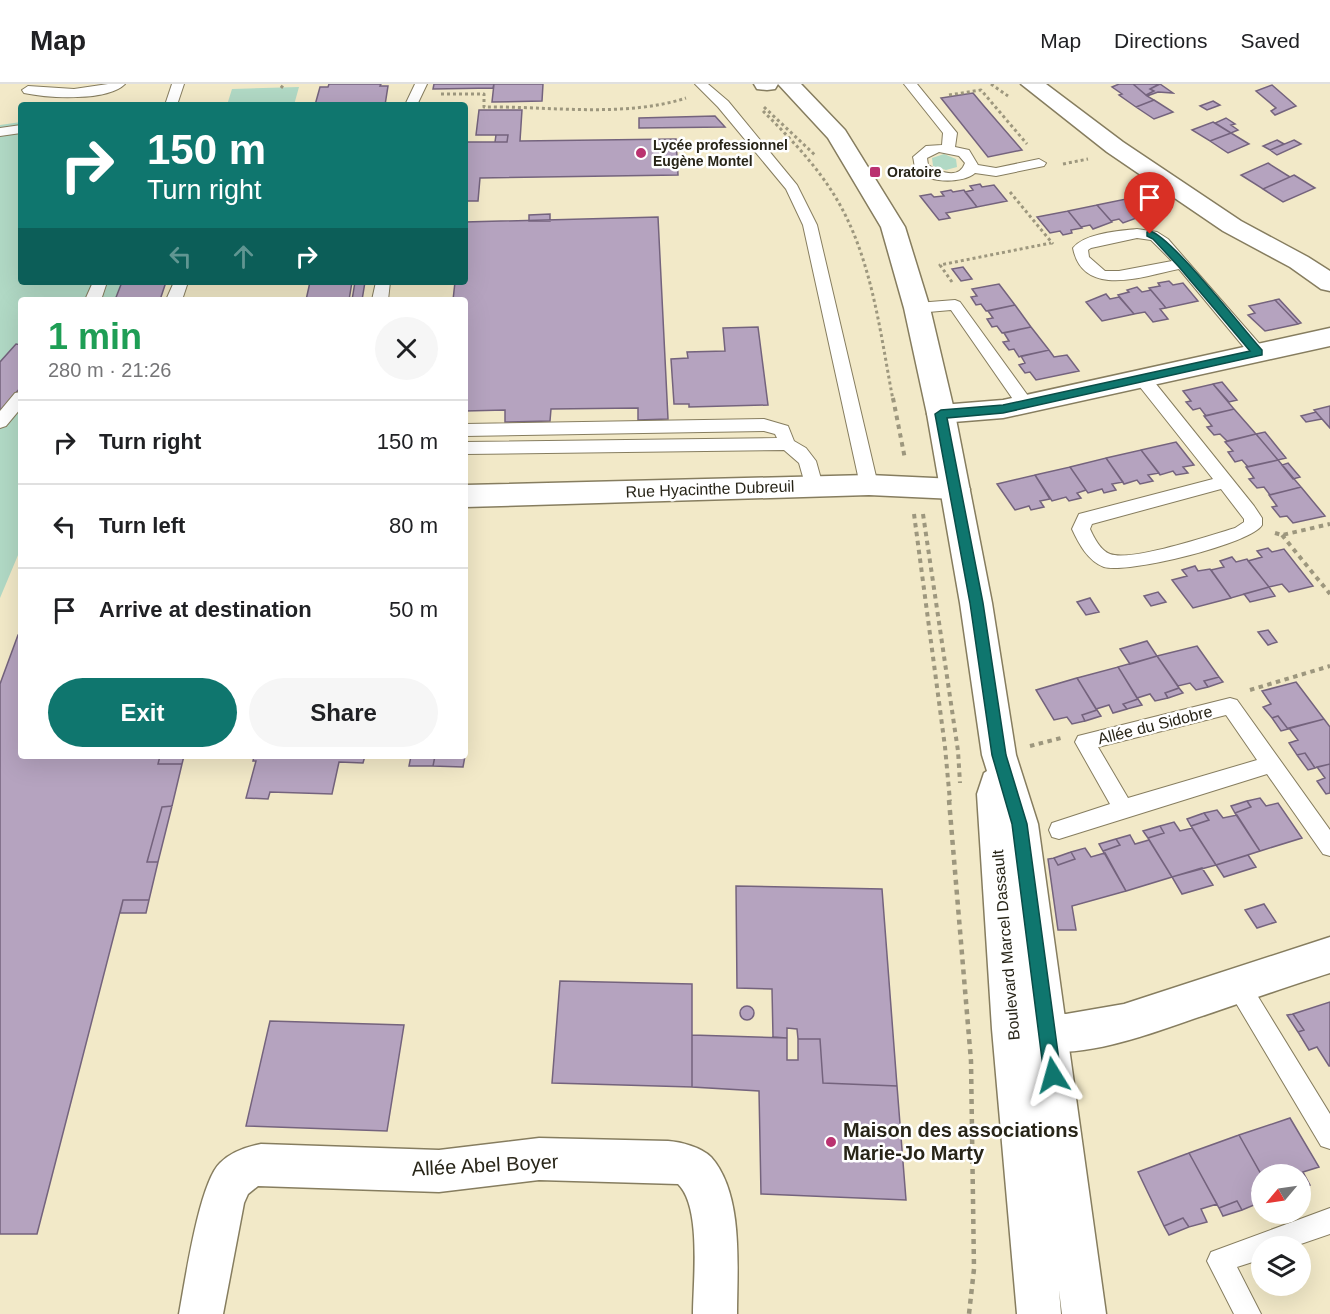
<!DOCTYPE html>
<html lang="en">
<head>
<meta charset="utf-8">
<style>
	:root { --surface:#fff; --page:#f6f6f6; --text:#202124; --muted:#757577; --line:#e0e0e0; --accent:#0f766e }
	body { margin:0; font-family:Arial,sans-serif; background:var(--page); color:var(--text); height:100vh; display:flex; flex-direction:column; font-size:22px; white-space:nowrap }
	* { box-sizing:border-box; margin:0 }
	p { font-size:20px; color:var(--muted) }
	.icon { flex:none; width:33px; height:33px; fill:none; stroke:currentColor; stroke-width:2; stroke-linecap:round; stroke-linejoin:round }
	.map { position:relative; flex:1; overflow:hidden }
	.panel { position:absolute; left:18px; top:213px; width:450px; height:462px; display:flex; flex-direction:column; background:var(--surface); border-radius:6px; box-shadow:0 6px 24px #0002 }
	.panel>* { flex:none }
	.top-card { position:absolute; left:18px; top:18px; width:450px; height:183px; border-radius:6px; box-shadow:0 6px 24px #0002; background:#0f766e; color:#fff; overflow:hidden }
	.needle { width:39px; rotate:241deg }
	.fabs { position:absolute; left:1251px; top:1080px; display:grid; gap:12px }
	.fabs a { display:grid; place-items:center; width:60px; height:60px; border-radius:50%; background:var(--surface); box-shadow:0 6px 24px #0002; font-size:30px }
	.pin { position:absolute; display:grid; place-items:center; width:51px; height:51px; color:#fff; margin:-62px -26px; border-radius:50% 50% 50% 0; rotate:-45deg; box-shadow:0 0 6px #0007 }
	.pin .icon { rotate:45deg }
	.me { position:absolute; width:66px; margin:-33px; rotate:352deg; stroke-linejoin:round; filter:drop-shadow(0 0 4px #0008) }
	.turn { display:flex; align-items:center; gap:21px; height:126px; padding:0 30px; font-size:27px }
	.turn .icon { width:78px; height:78px; stroke-width:2.5 }
	.turn b { display:block; font-size:42px; line-height:51px }
	.lanes { display:flex; align-items:center; height:57px; padding:0 30px; background:#0003; justify-content:center; gap:30px; direction:ltr }
	.lanes .off { opacity:.35 }
	.round { display:grid; place-items:center; flex:none; width:63px; height:63px; border-radius:32px; background:var(--page) }
	.headline { display:flex; align-items:center; justify-content:space-between; height:102px; padding:0 30px }
	h1 { font-size:36px; font-weight:600; line-height:45px; color:#1e9e55 }
	.button { display:flex; gap:12px; margin-top:auto; padding:12px 30px }
	.button a { flex:1; height:69px; border-radius:36px; background:var(--accent); color:#fff; font-size:24px; font-weight:600; line-height:69px; text-align:center }
	.button a+a { background:var(--page); color:var(--text) }
	ul { padding:0; list-style:none }
	li { display:flex; align-items:center; gap:18px; height:84px; padding:0 30px; border-top:2px solid var(--line) }
	li div { flex:1 }
	li b { display:block; font-size:22px }
	li em { font-style:normal }
	header { display:flex; align-items:center; gap:36px; box-sizing:border-box; height:84px; padding:0 30px; background:var(--surface); border-bottom:2px solid var(--line) }
	header strong { font-size:28px }
	nav { display:flex; gap:33px; margin-inline-start:auto; font-size:21px }
	.map>svg:first-child { display:block }
</style>
</head>
<body>
<header>
<strong>Map</strong>
<nav><a>Map</a><a>Directions</a><a>Saved</a></nav>
</header>
<div class="map">
<svg width="1330" height="1230" viewBox="0 0 1330 1230">
	<rect width="100%" height="100%" fill="#f2e9c8"/>
	<path fill="#b1d9c5" d="M 299,3 L 294,21 L 227,21 L 232,5 Z
		M 21,38 L 21,198 L 122,198 L 115,216 L 21,216 L 21,464 L 0,514 L 0,41 Z
		M 944,70 L 956,75 L 957,83 L 946,86 L 933,82 L 932,74 Z"/>
	<path fill="#b5a3bf" stroke="#74637d" stroke-width="1.5" d="M 329,0 L 381,0 L 380,2 L 388,2 L 385,21 L 315,21 L 320,3 L 328,3 Z
		M 434,0 L 494,0 L 493,4 L 433,5 Z
		M 494,0 L 543,0 L 542,17 L 492,18 Z
		M 1119,0 L 1133,0 L 1146,11 L 1154,7 L 1150,5 L 1160,0 L 1173,9 L 1158,8 L 1147,12 L 1154,16 L 1136,23 L 1119,11 L 1122,10 L 1112,3 Z
		M 1133,0 L 1159,0 L 1150,5 L 1154,7 L 1146,11 Z
		M 1272,1 L 1296,22 L 1275,31 L 1271,27 L 1276,24 L 1256,7 Z
		M 973,9 L 983,21 L 1022,66 L 988,73 L 941,14 Z
		M 1154,16 L 1173,28 L 1154,35 L 1136,23 Z
		M 1213,17 L 1220,21 L 1207,26 L 1200,22 Z
		M 479,26 L 522,26 L 520,57 L 676,55 L 678,91 L 480,94 L 478,117 L 465,117 L 465,58 L 507,58 L 508,51 L 476,51 Z
		M 715,32 L 725,43 L 639,44 L 639,34 Z
		M 1226,34 L 1235,40 L 1231,41 L 1238,46 L 1231,49 L 1215,39 Z
		M 1213,38 L 1231,49 L 1210,57 L 1192,46 Z
		M 1231,49 L 1249,60 L 1228,69 L 1210,57 Z
		M 496,51 L 508,51 L 507,58 L 495,58 Z
		M 1277,56 L 1284,60 L 1270,66 L 1263,62 Z
		M 1294,56 L 1301,60 L 1277,71 L 1270,66 Z
		M 1268,79 L 1290,93 L 1263,105 L 1241,91 Z
		M 1294,91 L 1315,104 L 1283,118 L 1263,105 Z
		M 980,100 L 982,103 L 994,101 L 1007,117 L 977,123 L 965,108 L 973,106 L 970,102 Z
		M 951,106 L 953,108 L 964,106 L 977,123 L 946,129 L 950,134 L 939,136 L 920,112 L 931,110 L 934,113 L 944,112 L 941,108 Z
		M 1126,115 L 1142,132 L 1123,139 L 1119,135 L 1111,137 L 1097,121 Z
		M 1097,121 L 1112,138 L 1093,145 L 1090,141 L 1081,143 L 1068,127 Z
		M 1068,127 L 1082,144 L 1071,146 L 1072,149 L 1063,151 L 1060,147 L 1050,149 L 1037,133 Z
		M 550,130 L 550,137 L 529,137 L 529,131 Z
		M 658,133 L 668,335 L 638,336 L 638,324 L 551,325 L 550,337 L 505,338 L 505,326 L 465,327 L 465,216 L 453,216 L 455,198 L 465,198 L 465,138 Z
		M 963,183 L 972,195 L 961,197 L 952,185 Z
		M 1169,197 L 1173,201 L 1183,199 L 1198,217 L 1166,224 L 1149,204 L 1160,202 L 1158,199 Z
		M 122,198 L 166,198 L 160,216 L 115,216 Z
		M 310,198 L 352,198 L 349,216 L 306,216 Z
		M 355,198 L 365,198 L 362,216 L 352,216 Z
		M 999,200 L 1015,221 L 986,227 L 981,220 L 976,221 L 971,213 L 977,212 L 972,205 Z
		M 1137,203 L 1142,208 L 1151,206 L 1166,224 L 1160,225 L 1168,235 L 1153,238 L 1145,228 L 1134,230 L 1118,211 L 1129,208 L 1127,206 Z
		M 1106,210 L 1110,215 L 1119,213 L 1134,230 L 1102,237 L 1086,218 Z
		M 1279,215 L 1301,239 L 1298,240 L 1275,216 Z
		M 1275,216 L 1298,240 L 1265,247 L 1248,231 L 1255,229 L 1249,222 Z
		M 1015,221 L 1031,243 L 1002,249 L 997,242 L 992,243 L 987,235 L 993,234 L 988,227 Z
		M 758,243 L 768,321 L 689,323 L 689,320 L 674,320 L 671,275 L 688,274 L 687,268 L 725,267 L 723,244 Z
		M 1031,243 L 1049,266 L 1019,273 L 1014,265 L 1009,266 L 1003,258 L 1009,257 L 1004,249 Z
		M 16,260 L 21,261 L 21,303 L 0,327 L 0,278 Z
		M 1049,266 L 1054,273 L 1067,271 L 1079,287 L 1036,296 L 1030,288 L 1025,289 L 1019,281 L 1025,279 L 1021,272 Z
		M 1222,298 L 1237,316 L 1229,318 L 1213,300 Z
		M 1213,300 L 1234,325 L 1206,332 L 1200,324 L 1193,326 L 1186,318 L 1191,317 L 1183,307 Z
		M 1330,322 L 1330,344 L 1314,326 Z
		M 1234,325 L 1256,350 L 1227,357 L 1220,350 L 1214,351 L 1207,343 L 1212,342 L 1204,332 Z
		M 1316,328 L 1322,335 L 1306,338 L 1301,332 Z
		M 1265,348 L 1286,374 L 1278,376 L 1256,350 Z
		M 1256,350 L 1278,376 L 1248,383 L 1242,376 L 1235,378 L 1228,368 L 1233,367 L 1225,358 Z
		M 1176,358 L 1194,381 L 1183,383 L 1188,389 L 1176,391 L 1173,387 L 1160,391 L 1141,366 Z
		M 1141,366 L 1159,389 L 1148,391 L 1153,397 L 1140,400 L 1137,396 L 1124,400 L 1106,374 Z
		M 1106,374 L 1123,398 L 1112,400 L 1116,406 L 1104,409 L 1102,405 L 1088,409 L 1070,383 Z
		M 1278,376 L 1301,403 L 1270,411 L 1264,403 L 1257,404 L 1249,395 L 1254,394 L 1246,383 Z
		M 1288,379 L 1300,393 L 1293,395 L 1282,381 Z
		M 1070,383 L 1086,406 L 1077,409 L 1081,414 L 1069,417 L 1066,413 L 1052,417 L 1035,391 Z
		M 1035,391 L 1050,415 L 1040,417 L 1044,423 L 1031,426 L 1029,422 L 1015,426 L 997,400 Z
		M 1301,403 L 1325,432 L 1293,439 L 1287,432 L 1280,433 L 1272,423 L 1277,422 L 1269,411 Z
		M 1268,464 L 1272,468 L 1284,465 L 1313,502 L 1289,508 L 1282,500 L 1269,503 L 1248,477 L 1262,473 L 1257,467 Z
		M 1232,473 L 1236,478 L 1247,475 L 1269,503 L 1231,514 L 1211,486 L 1224,483 L 1220,477 Z
		M 1195,482 L 1198,487 L 1210,485 L 1231,514 L 1193,524 L 1172,496 L 1187,492 L 1182,486 Z
		M 1269,503 L 1275,512 L 1250,518 L 1244,510 Z
		M 1158,508 L 1166,518 L 1151,522 L 1144,512 Z
		M 1090,514 L 1099,528 L 1086,531 L 1077,518 Z
		M 1268,546 L 1277,558 L 1268,561 L 1258,548 Z
		M 18,551 L 21,551 L 21,672 L 160,672 L 158,680 L 182,680 L 172,722 L 162,723 L 147,778 L 158,778 L 149,816 L 123,816 L 37,1150 L 0,1150 L 0,600 Z
		M 1147,557 L 1157,572 L 1130,580 L 1120,565 Z
		M 1197,562 L 1219,593 L 1204,597 L 1208,603 L 1196,606 L 1190,599 L 1178,602 L 1157,572 Z
		M 1157,572 L 1179,604 L 1165,609 L 1168,614 L 1155,617 L 1150,610 L 1137,614 L 1118,583 Z
		M 1118,583 L 1138,615 L 1123,620 L 1127,625 L 1113,629 L 1109,621 L 1096,625 L 1077,594 Z
		M 1219,593 L 1223,598 L 1208,603 L 1204,597 Z
		M 1077,594 L 1097,626 L 1082,631 L 1085,637 L 1072,640 L 1067,633 L 1054,636 L 1036,606 Z
		M 1296,598 L 1324,635 L 1288,645 L 1278,632 L 1272,634 L 1263,623 L 1271,620 L 1262,607 Z
		M 1179,604 L 1183,609 L 1168,614 L 1165,609 Z
		M 1138,615 L 1142,621 L 1127,625 L 1123,620 Z
		M 1097,626 L 1101,632 L 1085,637 L 1082,631 Z
		M 1278,632 L 1288,645 L 1281,647 L 1272,634 Z
		M 1324,635 L 1330,643 L 1330,680 L 1315,684 L 1305,669 L 1297,671 L 1289,659 L 1298,656 L 1289,644 Z
		M 1305,669 L 1315,684 L 1308,686 L 1297,671 Z
		M 160,672 L 184,672 L 182,680 L 158,680 Z
		M 254,672 L 365,672 L 363,679 L 339,678 L 332,710 L 270,708 L 268,715 L 246,714 L 256,677 L 253,677 Z
		M 411,672 L 435,672 L 433,682 L 409,682 Z
		M 435,672 L 465,672 L 463,683 L 433,682 Z
		M 1330,680 L 1330,709 L 1326,710 L 1317,697 L 1325,694 L 1317,683 Z
		M 1260,714 L 1266,722 L 1278,719 L 1302,754 L 1260,767 L 1235,729 L 1251,723 L 1247,717 Z
		M 1247,717 L 1251,723 L 1235,729 L 1231,722 Z
		M 172,722 L 158,778 L 147,778 L 162,723 Z
		M 1217,726 L 1223,734 L 1237,731 L 1260,767 L 1216,781 L 1191,742 L 1209,736 L 1204,729 Z
		M 1204,729 L 1209,736 L 1191,742 L 1187,735 Z
		M 1174,738 L 1180,747 L 1192,744 L 1216,781 L 1172,793 L 1148,754 L 1164,749 L 1160,742 Z
		M 1160,742 L 1164,749 L 1148,754 L 1143,747 Z
		M 1130,751 L 1135,760 L 1149,756 L 1172,793 L 1126,807 L 1103,767 L 1120,761 L 1116,755 Z
		M 1116,755 L 1120,761 L 1103,767 L 1099,760 Z
		M 1085,764 L 1091,773 L 1105,769 L 1126,807 L 1072,822 L 1076,846 L 1058,846 L 1048,775 L 1054,774 L 1058,781 L 1075,775 L 1071,768 Z
		M 1071,768 L 1075,775 L 1058,781 L 1054,774 Z
		M 1248,771 L 1256,783 L 1224,793 L 1216,781 Z
		M 1202,784 L 1213,801 L 1182,810 L 1172,793 Z
		M 736,802 L 882,805 L 897,1002 L 823,999 L 820,955 L 798,955 L 797,945 L 787,944 L 787,954 L 773,953 L 772,905 L 737,904 Z
		M 123,816 L 149,816 L 146,829 L 120,829 Z
		M 1264,820 L 1276,838 L 1257,844 L 1245,826 Z
		M 560,897 L 692,900 L 692,1003 L 552,999 Z
		M 1330,918 L 1330,982 L 1329,982 L 1317,963 L 1309,966 L 1298,948 L 1304,946 L 1293,930 Z
		M740 929a7 7 0 1 1 14 0a7 7 0 1 1-14 0Z
		M 1293,930 L 1304,946 L 1298,948 L 1287,931 Z
		M 270,937 L 404,941 L 387,1047 L 246,1042 Z
		M 692,951 L 787,954 L 787,976 L 798,976 L 798,955 L 820,955 L 823,999 L 897,1002 L 906,1116 L 761,1110 L 759,1007 L 692,1003 Z
		M 1290,1034 L 1319,1083 L 1303,1088 L 1310,1101 L 1300,1105 L 1300,1090 L 1262,1092 L 1239,1051 Z
		M 1239,1051 L 1262,1092 L 1262,1104 L 1252,1107 L 1259,1119 L 1242,1126 L 1237,1117 L 1219,1124 L 1189,1069 Z
		M 1189,1069 L 1217,1120 L 1201,1125 L 1207,1138 L 1189,1143 L 1183,1134 L 1164,1142 L 1138,1088 Z
		M 1237,1117 L 1242,1126 L 1223,1132 L 1219,1124 Z
		M 1183,1134 L 1189,1143 L 1169,1151 L 1164,1142 Z"/>
	<g fill="none" stroke-linecap="round" stroke-linejoin="round">
		<defs>
			<path id="lane" d="M 108,0 L 125,0 C 107,18 47,14 24,9 L 22,6 L 28,2 L 74,5 Z
				M 172,0 L 184,0 L 177,21 L 165,21 Z
				M 415,0 L 427,0 L 417,21 L 405,21 Z
				M 695,0 L 708,0 L 728,17 L 797,101 L 817,141 L 878,401 L 875,405 L 869,407 L 863,405 L 860,401 L 803,141 L 786,105 L 718,23 Z
				M 904,0 L 917,0 L 957,49 L 955,63 L 969,66 L 978,81 L 996,84 L 1039,75 L 1046,79 L 1044,82 L 996,92 L 975,89 C 963,100 923,100 915,83 C 914,80 914,76 913,73 L 926,62 L 942,61 L 943,49 ZM 939,68 L 959,72 L 965,79 C 959,96 940,88 928,81 L 927,74 Z
				M 21,41 L 21,49 L 0,52 L 0,44 Z
				M 1137,145 L 1157,148 L 1168,155 L 1264,265 L 1266,269 L 1264,273 L 1252,273 L 1179,185 C 1144,192 1083,215 1073,164 C 1085,149 1119,147 1137,145 ZM 1137,154 L 1151,156 L 1172,177 L 1119,187 L 1105,187 L 1089,173 L 1088,166 L 1091,164 Z
				M 93,198 L 107,198 L 101,216 L 85,216 Z
				M 174,198 L 188,198 L 182,216 L 166,216 Z
				M 376,198 L 390,198 L 388,216 L 372,216 Z
				M 955,216 L 960,218 L 1031,316 L 1033,320 L 1031,324 L 1019,324 L 951,226 L 917,229 L 909,224 L 917,219 Z
				M 1142,289 L 1148,290 L 1254,422 L 1262,434 L 1262,441 C 1251,460 1127,490 1104,483 C 1088,477 1079,460 1072,445 L 1079,430 L 1213,395 L 1136,298 L 1134,294 L 1136,290 ZM 1221,405 L 1244,435 L 1244,438 L 1235,444 C 1212,451 1131,478 1110,470 C 1101,467 1094,454 1090,445 L 1092,440 Z
				M 21,308 L 21,324 L 6,342 L 0,344 L 0,327 L 15,309 Z
				M 764,335 L 788,342 L 794,357 L 806,364 L 816,377 L 821,395 L 822,403 L 819,407 L 813,409 L 807,407 L 799,379 L 784,366 L 465,370 L 465,358 L 777,354 L 775,350 L 764,347 L 465,352 L 465,340 Z
				M 1230,614 L 1237,616 L 1330,746 L 1330,772 L 1323,770 L 1267,690 L 1059,755 L 1052,753 L 1049,746 L 1052,739 L 1110,720 L 1075,658 L 1078,652 ZM 1226,631 L 1257,676 L 1128,714 L 1098,663 Z
				M 1238,890 L 1246,893 L 1330,1030 L 1330,1065 L 1321,1062 L 1230,909 L 1227,901 L 1230,893 Z
				M 1330,1124 L 1330,1150 L 1295,1162 L 1262,1162 L 1262,1175 L 1237,1183 L 1261,1230 L 1234,1230 L 1207,1177 L 1211,1168 Z"/>
			<path id="street" d="M 754,0 L 778,0 L 775,5 L 767,6 L 757,5 Z
				M 1330,244 L 1330,262 L 1003,334 L 941,339 L 931,337 L 927,330 L 931,323 L 941,321 L 1003,316 Z
				M 869,391 L 955,395 L 965,398 L 970,405 L 965,412 L 955,415 L 869,411 L 465,423 L 465,401 Z
				M 1330,853 L 1330,889 C 1289,902 1249,916 1208,930 C 1150,949 1070,984 1009,960 L 1003,946 L 1009,932 L 1023,927 L 1066,930 L 1124,920 Z
				M 539,1054 L 668,1057 C 681,1058 701,1063 711,1073 C 744,1110 737,1184 737,1230 L 693,1230 C 693,1198 702,1123 678,1100 L 539,1096 L 439,1108 L 258,1102 L 248,1110 L 244,1119 L 223,1230 L 179,1230 C 185,1198 199,1099 220,1079 C 231,1068 246,1063 261,1060 L 439,1066 Z"/>
			<path id="secondary" d="M 778,0 L 801,0 L 845,46 L 905,143 L 930,224 L 955,330 L 992,519 L 1016,671 L 1038,740 L 1106,1230 L 1062,1230 L 1059,1206 L 1061,1230 L 1017,1230 L 992,945 L 977,710 L 984,689 L 987,687 L 982,671 L 960,519 L 927,330 L 904,224 L 881,143 L 828,54 Z
				M 1021,0 L 1046,0 L 1123,58 L 1241,137 L 1308,173 L 1330,187 L 1330,207 L 1321,205 L 1290,183 L 1223,147 L 1107,68 Z"/>
		</defs>
		<use href="#lane" stroke="#867d5f" stroke-width="2"/>
		<use href="#street" stroke="#867d5f" stroke-width="3"/>
		<use href="#secondary" stroke="#867d5f" stroke-width="3"/>
		<path stroke="#9d977e" stroke-width="3" stroke-dasharray="3 3" stroke-linecap="butt" d="M 991,0 L 1008,12
			M 281,4 L 284,0
			M 441,10 L 484,10 L 484,23 C 548,22 625,34 686,14
			M 949,11 L 981,6 L 1027,60
			M 764,23 L 816,72
			M 763,27 C 790,54 817,82 836,114 C 872,174 880,248 893,316
			M 1063,80 L 1088,75
			M 1010,108 L 1053,160
			M 952,198 L 940,181 L 1051,159"/>
		<path stroke="#9d977e" stroke-width="4" stroke-dasharray="4.5 4.5" stroke-linecap="butt" d="M 893,314 L 905,375
			M 914,430 L 945,663 L 950,717
			M 923,430 L 958,667 L 960,699
			M 1275,449 L 1282,451 L 1330,440
			M 1282,451 L 1330,510
			M 1250,606 L 1330,582
			M 1030,662 L 1061,654"/>
		<path stroke="#9d977e" stroke-width="4.5" stroke-dasharray="5 5" stroke-linecap="butt" d="M 949,716 L 971,977 L 974,1185 L 969,1230"/>
		<use href="#lane" fill="#fff" fill-rule="evenodd"/>
		<use href="#street" fill="#fff" fill-rule="evenodd"/>
		<use href="#secondary" fill="#fff" fill-rule="evenodd"/>
	</g>
	<path fill="#0f766e" stroke="#0a4d48" stroke-width="1.5" d="M 1150,147 C 1172,153 1242,244 1262,266 L 1262,271 L 1003,329 L 947,334 L 983,519 L 1006,671 L 1027,740 L 1061,991 L 1058,997 L 1053,1000 L 1047,997 L 1044,991 L 1012,740 L 992,671 L 970,519 L 935,330 L 941,326 L 1003,321 L 1250,267 L 1179,183 L 1153,155 L 1147,152 L 1147,148 Z"/>
	<g fill="#ba3270" stroke="#fff" stroke-width="2">
		<circle cx="641" cy="69" r="6"/>
		<rect x="869" y="82" width="12" height="12" rx="3"/>
		<circle cx="831" cy="1058" r="6"/>
	</g>
	<g text-anchor="middle" dominant-baseline="central" stroke-width="5" stroke-linejoin="round" paint-order="stroke">
		<g font-size="14" font-weight="bold" fill="#282518" stroke="#fff" text-anchor="start">
			<text x="653" y="61">Lycée professionnel<tspan x="653" dy="16">Eugène Montel</tspan></text>
			<text x="887" y="88">Oratoire</text>
		</g>
		<g font-size="16" fill="#282518" stroke="#fff">
			<text transform="translate(710 405) rotate(-2)">Rue Hyacinthe Dubreuil</text>
			<text transform="translate(1155 641) rotate(-14)">Allée du Sidobre</text>
			<text transform="translate(1006 861) rotate(-95)">Boulevard Marcel Dassault</text>
		</g>
		<g font-size="20" font-weight="bold" fill="#282518" stroke="#fff" text-anchor="start">
			<text x="843" y="1046">Maison des associations<tspan x="843" dy="23">Marie-Jo Marty</tspan></text>
		</g>
		<g font-size="20" fill="#282518" stroke="#fff">
			<text transform="translate(485 1081) rotate(-3)">Allée Abel Boyer</text>
		</g>
	</g>
</svg>
<div class="fabs">
<a><svg class="needle" viewBox="-14 -14 28 28"><path d="M0-13l5 13h-10z" fill="#e53935"/><path d="M0 13l5-13h-10z" fill="#757577"/></svg></a>
<a><svg class="icon" aria-label="layers" viewBox="0 0 24 24"><path d="M12 4l9 5-9 5-9-5zM3 14l9 5 9-5"/></svg></a>
</div>
<div class="pin" style="left:1150px;top:150px;background:#d93025"><svg class="icon" aria-label="arrive" viewBox="0 0 24 24"><path d="M6 21V4h12l-3 4 3 4H6"/></svg></div>
<svg class="me" style="left:1053px;top:991px" viewBox="-20 -20 40 40"><path d="M0-17L14 15 0 8-14 15z" fill="#0f766e" stroke="#fff" stroke-width="4"/></svg>
<div class="top-card">
<div class="turn"><svg class="icon" aria-label="right" viewBox="0 0 24 24"><path d="M7 20v-9h11M14 6l5 5-5 5"/></svg><div><b>150 m</b>Turn right</div></div>
<div class="lanes"><svg class="icon off" aria-label="left" viewBox="0 0 24 24"><path d="M17 20v-9H6M10 6l-5 5 5 5"/></svg><svg class="icon off" aria-label="ahead" viewBox="0 0 24 24"><path d="M12 20V5M6 11l6-6 6 6"/></svg><svg class="icon" aria-label="right" viewBox="0 0 24 24"><path d="M7 20v-9h11M14 6l5 5-5 5"/></svg></div>
</div>
<section class="panel">
<div class="headline"><div><h1>1 min</h1><p>280 m · 21:26</p></div><a class="round"><svg class="icon" aria-label="close" viewBox="0 0 24 24"><path d="M6 6l12 12M18 6L6 18"/></svg></a></div>
<ul>
<li><svg class="icon" aria-label="right" viewBox="0 0 24 24"><path d="M7 20v-9h11M14 6l5 5-5 5"/></svg><div><b>Turn right</b></div><em>150 m</em></li>
<li><svg class="icon" aria-label="left" viewBox="0 0 24 24"><path d="M17 20v-9H6M10 6l-5 5 5 5"/></svg><div><b>Turn left</b></div><em>80 m</em></li>
<li><svg class="icon" aria-label="arrive" viewBox="0 0 24 24"><path d="M6 21V4h12l-3 4 3 4H6"/></svg><div><b>Arrive at destination</b></div><em>50 m</em></li>
</ul>
<div class="button"><a>Exit</a><a>Share</a></div>
</section>
</div>
</body>
</html>
